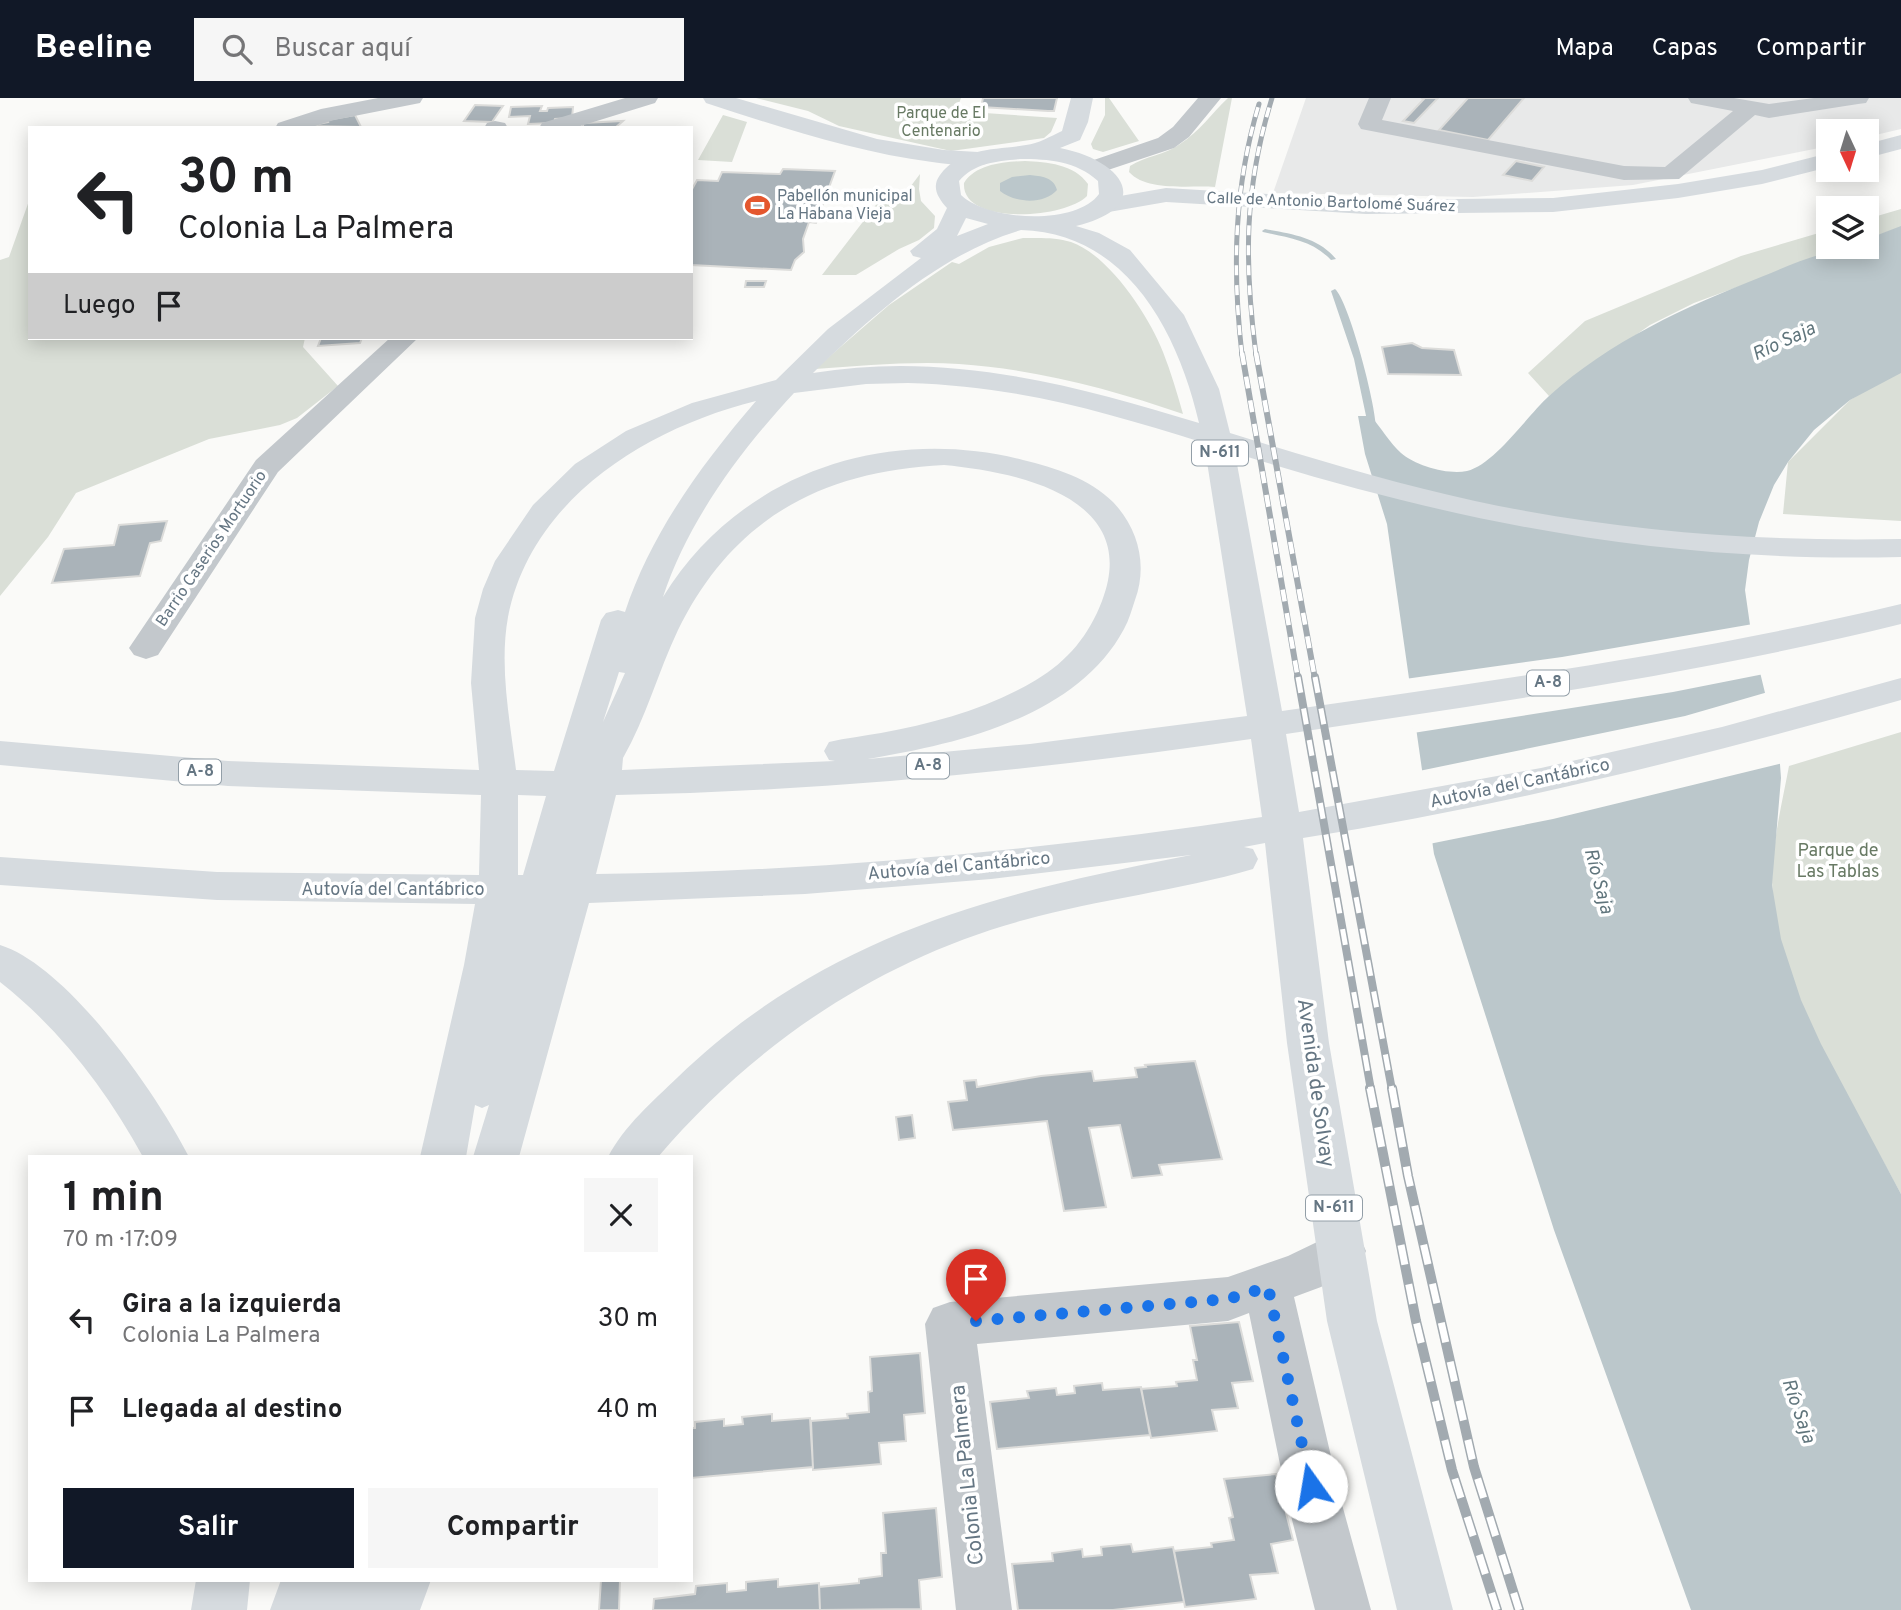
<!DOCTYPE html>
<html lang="es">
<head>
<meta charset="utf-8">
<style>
	:root { --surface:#fff; --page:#f6f6f6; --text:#202124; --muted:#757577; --accent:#111827 }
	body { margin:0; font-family:Overpass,sans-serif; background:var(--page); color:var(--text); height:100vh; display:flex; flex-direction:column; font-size:26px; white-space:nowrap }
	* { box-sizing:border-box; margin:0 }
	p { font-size:23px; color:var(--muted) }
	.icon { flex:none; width:38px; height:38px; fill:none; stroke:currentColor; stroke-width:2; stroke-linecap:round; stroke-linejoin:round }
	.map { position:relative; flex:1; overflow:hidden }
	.details { position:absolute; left:28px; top:1057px; width:665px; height:427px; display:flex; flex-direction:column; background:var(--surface); border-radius:0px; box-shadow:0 4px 18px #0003 }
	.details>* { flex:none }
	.top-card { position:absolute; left:28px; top:28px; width:665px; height:214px; border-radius:0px; box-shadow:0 4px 18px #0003; background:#fff; color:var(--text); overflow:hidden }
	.needle { width:46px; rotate:176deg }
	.fabs { position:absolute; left:1816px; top:21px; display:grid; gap:14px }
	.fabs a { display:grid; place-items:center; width:63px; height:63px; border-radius:0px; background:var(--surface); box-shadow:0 4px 18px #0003; font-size:35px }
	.pin { position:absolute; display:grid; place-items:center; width:60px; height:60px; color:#fff; margin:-72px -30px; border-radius:50% 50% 50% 0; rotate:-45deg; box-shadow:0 0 7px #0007 }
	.pin .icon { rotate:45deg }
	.me { position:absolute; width:77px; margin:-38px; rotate:347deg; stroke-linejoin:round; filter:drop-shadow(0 0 5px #0008) }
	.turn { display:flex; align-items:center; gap:24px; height:147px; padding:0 35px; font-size:32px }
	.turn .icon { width:91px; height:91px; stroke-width:2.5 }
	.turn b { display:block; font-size:49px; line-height:60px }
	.then { display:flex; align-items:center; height:66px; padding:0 35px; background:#0003; gap:14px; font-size:26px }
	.round { display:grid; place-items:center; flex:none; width:74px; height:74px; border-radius:0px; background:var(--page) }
	.summary { display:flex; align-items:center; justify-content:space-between; height:119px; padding:0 35px }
	h1 { font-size:42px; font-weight:700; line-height:52px }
	.cta { display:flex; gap:14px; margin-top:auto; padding:14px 35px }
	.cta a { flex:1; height:80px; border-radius:0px; background:var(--accent); color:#fff; font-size:28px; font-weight:700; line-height:80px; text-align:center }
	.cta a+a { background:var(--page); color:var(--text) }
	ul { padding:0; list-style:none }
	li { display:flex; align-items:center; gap:21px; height:91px; padding:0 35px }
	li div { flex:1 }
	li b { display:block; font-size:26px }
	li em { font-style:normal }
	header { display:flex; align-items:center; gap:42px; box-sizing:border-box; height:98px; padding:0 35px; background:var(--accent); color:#fff }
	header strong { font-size:33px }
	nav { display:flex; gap:38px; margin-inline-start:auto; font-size:24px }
	.search { width:490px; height:63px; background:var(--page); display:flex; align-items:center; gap:18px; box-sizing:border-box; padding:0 24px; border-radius:0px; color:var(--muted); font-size:26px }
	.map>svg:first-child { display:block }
</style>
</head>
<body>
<header>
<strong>Beeline</strong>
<div class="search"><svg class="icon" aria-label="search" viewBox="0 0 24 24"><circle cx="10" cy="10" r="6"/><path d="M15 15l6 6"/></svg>Buscar aquí</div>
<nav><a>Mapa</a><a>Capas</a><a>Compartir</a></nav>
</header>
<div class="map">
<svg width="1901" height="1512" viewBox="0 0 1901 1512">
	<rect width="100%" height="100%" fill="#fafaf8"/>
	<path fill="#e8e9e9" d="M 1306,0 L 1901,0 L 1901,31 L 1867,39 L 1867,33 L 1829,33 L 1829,48 L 1633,87 L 1473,99 L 1273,95 Z"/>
	<path fill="#dadfd7" d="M 756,0 L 961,0 L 958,8 L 970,14 L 1057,20 L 1051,34 L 1044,40 L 951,53 L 839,28 L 808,13 Z
		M 1105,0 L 1109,0 L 1139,43 L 1103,54 L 1093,51 L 1091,46 L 1105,17 Z
		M 1228,0 L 1232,0 L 1215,89 C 1190,87 1147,94 1129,74 L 1130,68 C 1145,58 1165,57 1180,46 C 1199,34 1212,15 1228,0 Z
		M 723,17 L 747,24 L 732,64 L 698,62 Z
		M 1025,63 C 1047,64 1074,66 1088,86 L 1087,98 C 1065,121 961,128 964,85 C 976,66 1003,64 1025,63 Z
		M 920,76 L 919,91 L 921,103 L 935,118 L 934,130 L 919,142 L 899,151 L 856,177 L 822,177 L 882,99 L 901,101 Z
		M 30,100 L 30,240 L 305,240 L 303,249 L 338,288 L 297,320 L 280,327 L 209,341 L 76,395 L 48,439 L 0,498 L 0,162 L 9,159 Z
		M 1901,111 L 1901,129 L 1867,141 L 1867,121 Z
		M 1829,132 L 1829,149 L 1846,149 L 1694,205 L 1650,227 L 1549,298 L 1528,275 L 1585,223 L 1741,158 Z
		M 1023,140 C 1039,140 1056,139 1071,144 C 1109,157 1149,218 1163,254 C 1171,274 1177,295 1183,316 C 1111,291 1035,271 959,266 C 911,263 862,268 815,271 L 889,207 L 952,164 L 959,166 L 989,149 Z
		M 1901,270 L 1901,423 L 1783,416 L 1788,364 L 1850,302 Z
		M 1901,634 L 1901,1096 C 1854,1007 1774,886 1772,784 C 1772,745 1782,706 1789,668 Z"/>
	<path fill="#bbc7cb" d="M 1030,77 C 1040,78 1054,79 1057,92 C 1044,107 1015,105 1000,93 L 1000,85 L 1012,79 Z
		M 1901,128 L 1901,275 L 1850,302 L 1814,332 L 1788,364 L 1774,387 L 1759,424 L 1749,462 L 1745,492 L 1752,541 L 1779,653 L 1781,680 L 1772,787 L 1781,841 L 1801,902 L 1821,946 L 1901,1096 L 1901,1512 L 1691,1512 L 1554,1132 L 1434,756 L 1387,426 L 1365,356 L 1358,318 L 1371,318 C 1381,330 1390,345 1401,355 C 1416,368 1448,377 1467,373 C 1495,366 1527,318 1549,298 C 1610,243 1685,209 1761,179 C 1795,165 1830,149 1867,149 L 1867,141 Z"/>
	<path fill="#fafaf8" d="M 1753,526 L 1764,576 L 1673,594 L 1413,635 L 1405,581 L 1562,559 Z
		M 1768,594 L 1783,665 L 1553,721 L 1429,746 L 1419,673 L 1685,618 Z"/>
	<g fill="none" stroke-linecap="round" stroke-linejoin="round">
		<path fill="#bbc7cb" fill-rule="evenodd" d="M 1265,131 C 1292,136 1318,139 1336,161 L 1331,162 C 1312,142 1288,140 1263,134 L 1262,133 Z
			M 1335,191 C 1349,203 1378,313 1376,334 L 1370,334 L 1369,332 L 1354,261 L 1331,193 Z"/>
	</g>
	<path fill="#aab3b9" stroke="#dcdcda" stroke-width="2" d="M 983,0 L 1057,0 L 1054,13 L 1048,13 L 981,9 Z
		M 1421,0 L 1438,0 L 1414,25 L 1403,23 L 1424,1 Z
		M 1468,0 L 1524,0 L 1488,42 L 1439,32 Z
		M 475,7 L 503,8 L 492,24 L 464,23 Z
		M 542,8 L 540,13 L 547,13 L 548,10 L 573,9 L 572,20 L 555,21 L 554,25 L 528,26 L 530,18 L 509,19 L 511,9 Z
		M 355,17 L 361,29 L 309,28 L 328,24 L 327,22 Z
		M 623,23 L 615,30 L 583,30 L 583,25 Z
		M 1516,63 L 1544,69 L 1532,83 L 1503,77 Z
		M 783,71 L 835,73 L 816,125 L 809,124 L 803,141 L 804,154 L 795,162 L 791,172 L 691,167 L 691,93 L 697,82 L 718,83 L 722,74 L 780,76 Z
		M 746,183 L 766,183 L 764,189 L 745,189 Z
		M 321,240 L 362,240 L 360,245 L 318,248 Z
		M 1412,245 L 1422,250 L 1454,252 L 1461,277 L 1388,276 L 1382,249 Z
		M 167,423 L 161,443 L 150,445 L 140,478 L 52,485 L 64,451 L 114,447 L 119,427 Z
		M 1195,963 L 1222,1061 L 1159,1067 L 1162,1077 L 1132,1080 L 1120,1027 L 1089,1030 L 1106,1109 L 1064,1113 L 1047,1023 L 953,1032 L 948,1004 L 967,1002 L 964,983 L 976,982 L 977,989 L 1041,978 L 1092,973 L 1094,983 L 1137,979 L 1135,970 L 1146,969 L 1145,967 Z
		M 912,1017 L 915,1040 L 899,1042 L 896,1019 Z
		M 1239,1224 L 1253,1283 L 1232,1285 L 1238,1310 L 1212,1312 L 1217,1333 L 1151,1340 L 1141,1291 L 1177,1288 L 1176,1284 L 1197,1282 L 1193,1262 L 1197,1262 L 1190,1228 Z
		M 920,1255 L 925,1315 L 904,1317 L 906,1343 L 879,1345 L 881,1366 L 813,1372 L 811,1323 L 848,1320 L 847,1316 L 869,1314 L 868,1294 L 872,1293 L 870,1259 Z
		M 1102,1285 L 1103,1292 L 1141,1289 L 1150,1337 L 997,1351 L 990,1304 L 1029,1300 L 1027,1293 L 1056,1290 L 1057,1297 L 1075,1295 L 1074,1288 Z
		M 772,1316 L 772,1323 L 810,1320 L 813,1369 L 691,1380 L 691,1330 L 695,1330 L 695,1324 L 724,1321 L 724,1328 L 743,1326 L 742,1319 Z
		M 1276,1376 L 1293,1442 L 1271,1446 L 1278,1475 L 1250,1477 L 1256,1501 L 1185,1509 L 1174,1453 L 1212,1449 L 1211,1445 L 1234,1442 L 1229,1420 L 1233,1419 L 1224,1381 Z
		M 936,1410 L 942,1479 L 919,1482 L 921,1511 L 820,1512 L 819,1489 L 859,1485 L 859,1481 L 882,1478 L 881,1455 L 886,1455 L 883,1415 Z
		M 1131,1446 L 1133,1454 L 1173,1449 L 1184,1504 L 1113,1512 L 1018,1512 L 1012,1466 L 1053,1463 L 1052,1455 L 1082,1451 L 1083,1459 L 1102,1457 L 1101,1449 Z
		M 778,1481 L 778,1489 L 819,1485 L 820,1512 L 653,1512 L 654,1501 L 695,1496 L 696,1488 L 727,1485 L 727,1494 L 746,1492 L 746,1484 Z
		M 601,1482 L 620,1482 L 619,1512 L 599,1512 Z"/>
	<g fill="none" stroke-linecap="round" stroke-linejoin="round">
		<path fill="#c3c8cc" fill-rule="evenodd" d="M 378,0 L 423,0 L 420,5 L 334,22 L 309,30 L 275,30 L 278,25 L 321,11 Z
			M 625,0 L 658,0 L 655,5 L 574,30 L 539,30 L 542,25 Z
			M 1198,0 L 1221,0 L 1189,39 L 1174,50 L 1096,76 L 1088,74 L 1084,69 L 1088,64 L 1158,40 L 1173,29 Z
			M 1369,0 L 1391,0 L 1382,22 L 1624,68 L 1665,69 L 1733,13 L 1691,5 L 1688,0 L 1734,0 L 1769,6 L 1814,0 L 1869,0 L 1866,5 L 1858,6 L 1769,20 L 1755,17 L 1679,81 L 1624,82 L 1361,31 L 1358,26 Z
			M 495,23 L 505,25 L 508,30 L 484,30 L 487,25 Z
			M 390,240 L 418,240 L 278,374 L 158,557 L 146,561 L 134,557 L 129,550 L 256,362 Z
			M 1342,1132 L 1359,1138 L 1366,1153 L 1359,1168 L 1321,1189 L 1294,1199 L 1343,1410 L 1371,1512 L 1315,1512 L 1289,1410 L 1249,1215 L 1228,1223 L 977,1246 L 1012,1512 L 956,1512 L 925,1226 L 933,1210 L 950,1204 L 1228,1179 L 1288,1158 Z"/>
		<path fill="#d6dbdf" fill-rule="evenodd" d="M 703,0 L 736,0 L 877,41 L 944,52 L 978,54 L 986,56 L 989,61 L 986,66 C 969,70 949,66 932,64 C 855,54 780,29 706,5 Z
			M 1901,37 L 1901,51 L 1867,60 L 1867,46 Z
			M 1829,55 L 1829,69 L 1762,86 L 1678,100 L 1553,114 L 1366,116 L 1166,104 L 1103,115 L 1095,113 L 1091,108 L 1095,103 L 1103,101 L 1166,90 L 1366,102 L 1553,100 L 1678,86 L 1762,72 Z"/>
		<path fill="#d6dbdf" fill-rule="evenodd" d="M 1071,0 L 1093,0 L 1088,24 L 1080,42 L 1060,50 C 1122,62 1157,108 1076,128 L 1099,135 L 1130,152 L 1184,217 L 1219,291 L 1230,335 C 1311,360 1392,385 1475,403 C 1615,433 1758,444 1901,441 L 1901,459 C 1663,465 1462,426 1235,355 L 1282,613 C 1489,583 1697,555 1901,506 L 1901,526 C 1698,576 1492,605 1286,636 L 1299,714 L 1541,670 L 1722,629 L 1901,580 L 1901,602 C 1704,658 1505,708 1303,740 L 1329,945 L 1377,1223 L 1453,1512 L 1397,1512 L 1327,1223 L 1287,945 L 1265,745 L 1244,749 L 1253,751 L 1258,761 L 1253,771 C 1178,793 1099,801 1024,822 C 880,861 754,946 658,1059 L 608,1059 C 624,1028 653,1003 678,979 C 826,836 997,795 1191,757 L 991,781 L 805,796 L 589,805 L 519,1059 L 473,1059 L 489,1007 L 482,1010 L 475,1007 L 466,1059 L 420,1059 L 464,867 L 475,806 L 217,802 L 0,787 L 0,759 L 217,774 L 479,777 L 481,697 L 228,688 L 0,667 L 0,643 L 228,663 L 479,672 L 471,585 L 475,520 L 483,491 L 495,463 L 533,407 L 575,366 L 626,333 L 692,305 L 776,282 L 828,231 L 921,160 L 913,158 L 910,153 L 937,131 L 947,110 C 938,100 931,89 940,77 C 960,49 996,52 1026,47 C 1038,46 1051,38 1062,33 ZM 1020,61 C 1049,61 1076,63 1098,83 L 1099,96 C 1076,128 988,123 961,97 L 959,83 C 974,65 997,63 1020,61 ZM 966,120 L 988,126 L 957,138 ZM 1021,132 C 1127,135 1178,234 1199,325 C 1073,286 945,253 813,275 C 873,217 940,156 1021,132 ZM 908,285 C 1016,288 1102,313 1204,345 L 1247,618 L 1030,646 L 868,661 C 958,646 1077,619 1124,531 C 1129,522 1132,511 1135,502 C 1148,467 1138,430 1113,404 C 1089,380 1055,370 1023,362 C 885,327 739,375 663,499 C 688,423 740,353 794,295 L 866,286 ZM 756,303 C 702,366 651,435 625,514 L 618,512 L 606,515 L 601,522 L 554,673 L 516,672 C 510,623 499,569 508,519 C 531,401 647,330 756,303 ZM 944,367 C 1017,374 1142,399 1102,503 C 1089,537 1068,563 1036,582 C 989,610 935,625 881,635 C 864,638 846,640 829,644 L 824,653 L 829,662 L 835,663 L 622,672 L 623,660 C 646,620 658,574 678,532 C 733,420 822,373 944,367 ZM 619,574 L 625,575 L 603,624 ZM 1251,641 L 1262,719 C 1042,752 818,774 596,776 L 616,697 C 829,693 1040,672 1251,641 ZM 518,697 L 546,698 L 523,777 L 518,777 Z
			M 0,847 C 68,868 157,996 189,1059 L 143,1059 C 107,993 60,931 0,884 Z
			M 196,1482 L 250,1482 L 247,1512 L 191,1512 Z
			M 281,1482 L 431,1482 L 420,1512 L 270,1512 Z"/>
		<defs>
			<path id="rail-far3" d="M 1242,257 C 1232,170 1234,89 1259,6
				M 1256,257 C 1244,163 1244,91 1272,0"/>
			<path id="rail-far2" d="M 1242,255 L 1298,581
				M 1256,255 L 1315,581"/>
			<path id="rail-far1" d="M 1298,579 L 1371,992
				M 1315,579 L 1392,992"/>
			<path id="rail" d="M 1370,990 L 1416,1223 L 1452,1372 L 1497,1512
				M 1392,990 L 1408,1078 L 1474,1369 L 1519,1512"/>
		</defs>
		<use href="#rail-far3" stroke="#a2aab0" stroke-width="5"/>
		<use href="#rail-far2" stroke="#a2aab0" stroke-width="6"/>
		<use href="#rail-far1" stroke="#a2aab0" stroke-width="8"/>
		<use href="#rail" stroke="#a2aab0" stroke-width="10"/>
		<use href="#rail-far3" stroke="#fff" stroke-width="3.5" stroke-dasharray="10" stroke-linecap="butt"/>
		<use href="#rail-far2" stroke="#fff" stroke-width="4.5" stroke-dasharray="12" stroke-linecap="butt"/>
		<use href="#rail-far1" stroke="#fff" stroke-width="5" stroke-dasharray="16" stroke-linecap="butt"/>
		<use href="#rail" stroke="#fff" stroke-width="7" stroke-dasharray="20" stroke-linecap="butt"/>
	</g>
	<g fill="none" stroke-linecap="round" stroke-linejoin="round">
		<path stroke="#1a73e8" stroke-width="12" stroke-dasharray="0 21.6" d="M 976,1223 L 1228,1201 L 1268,1189 L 1311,1388"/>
	</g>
	<defs>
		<symbol id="stadium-bare" viewBox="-9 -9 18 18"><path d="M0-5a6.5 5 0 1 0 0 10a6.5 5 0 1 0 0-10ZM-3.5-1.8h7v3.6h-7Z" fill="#e4572e" stroke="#fff" stroke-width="2.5" paint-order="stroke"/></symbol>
	</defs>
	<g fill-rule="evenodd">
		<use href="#stadium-bare" x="740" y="90" width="35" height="35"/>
	</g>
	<g text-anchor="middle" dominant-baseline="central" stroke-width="7" stroke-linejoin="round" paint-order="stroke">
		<g font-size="16" fill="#687a64" stroke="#fff">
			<text x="941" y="16">Parque de El<tspan x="941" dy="18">Centenario</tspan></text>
		</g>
		<g font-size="16" fill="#657683" stroke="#fff" text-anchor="start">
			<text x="777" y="99">Pabellón municipal<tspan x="777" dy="18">La Habana Vieja</tspan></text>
		</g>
		<g font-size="16" fill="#657683" stroke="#fff">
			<text transform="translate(1331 105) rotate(2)">Calle de Antonio Bartolomé Suárez</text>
			<text transform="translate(212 451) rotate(-56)">Barrio Caserios Mortuorio</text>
		</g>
		<g fill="#fff" stroke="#939fa8" stroke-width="2">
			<rect x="1192" y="342.5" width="56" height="25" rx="5"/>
			<rect x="1527" y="572.5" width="42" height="25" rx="5"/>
			<rect x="907" y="655.5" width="42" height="25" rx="5"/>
			<rect x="179" y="661.5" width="42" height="25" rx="5"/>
			<rect x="1306" y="1097.5" width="56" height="25" rx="5"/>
		</g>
		<g font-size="16" font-weight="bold" fill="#657683">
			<text x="1220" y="355">N-611</text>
			<text x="1548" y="585">A-8</text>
			<text x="928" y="668">A-8</text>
			<text x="200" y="674">A-8</text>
			<text x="1334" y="1110">N-611</text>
		</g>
		<g font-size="18" fill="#657683" stroke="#fff">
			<text transform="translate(1520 686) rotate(-12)">Autovía del Cantábrico</text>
			<text transform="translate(959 769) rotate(-5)">Autovía del Cantábrico</text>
			<text x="393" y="792">Autovía del Cantábrico</text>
		</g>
		<g font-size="18" fill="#687a64" stroke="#fff">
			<text x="1838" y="753">Parque de<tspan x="1838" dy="21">Las Tablas</tspan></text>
		</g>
		<g font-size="19" font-style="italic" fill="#60757c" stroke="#fff">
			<text transform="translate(1784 244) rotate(-25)">Río Saja</text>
			<text transform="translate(1598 783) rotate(75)">Río Saja</text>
			<text transform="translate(1798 1313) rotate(71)">Río Saja</text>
		</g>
		<g font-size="21" fill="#657683" stroke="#fff">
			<text transform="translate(1315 985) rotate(82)">Avenida de Solvay</text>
			<text transform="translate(968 1377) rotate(-96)">Colonia La Palmera</text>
		</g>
	</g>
</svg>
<div class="fabs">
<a><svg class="needle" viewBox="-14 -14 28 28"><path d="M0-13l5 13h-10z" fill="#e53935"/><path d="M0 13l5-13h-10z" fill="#757577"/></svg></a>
<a><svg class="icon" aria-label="layers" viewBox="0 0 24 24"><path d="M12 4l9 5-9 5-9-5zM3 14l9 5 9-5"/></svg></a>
</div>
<div class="pin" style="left:976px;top:1223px;background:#d93025"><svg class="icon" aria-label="arrive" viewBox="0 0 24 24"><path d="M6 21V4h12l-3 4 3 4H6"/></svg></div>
<svg class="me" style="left:1311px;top:1388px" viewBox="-20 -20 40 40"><circle r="19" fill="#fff"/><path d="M0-13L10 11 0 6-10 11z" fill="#1a73e8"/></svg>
<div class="top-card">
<div class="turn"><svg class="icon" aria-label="left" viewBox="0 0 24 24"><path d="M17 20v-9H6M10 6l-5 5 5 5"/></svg><div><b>30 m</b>Colonia La Palmera</div></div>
<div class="then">Luego<svg class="icon" aria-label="arrive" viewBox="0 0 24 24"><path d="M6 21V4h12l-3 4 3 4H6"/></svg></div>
</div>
<section class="details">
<div class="summary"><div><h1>1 min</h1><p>70 m · 17:09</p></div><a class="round"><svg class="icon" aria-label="close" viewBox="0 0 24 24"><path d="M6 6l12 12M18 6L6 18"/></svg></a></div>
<ul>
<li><svg class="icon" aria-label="left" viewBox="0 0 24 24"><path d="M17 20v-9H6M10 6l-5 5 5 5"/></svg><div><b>Gira a la izquierda</b><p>Colonia La Palmera</p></div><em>30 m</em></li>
<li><svg class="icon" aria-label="arrive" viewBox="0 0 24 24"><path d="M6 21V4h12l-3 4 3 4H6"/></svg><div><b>Llegada al destino</b></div><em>40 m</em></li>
</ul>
<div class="cta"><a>Salir</a><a>Compartir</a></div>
</section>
</div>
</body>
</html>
